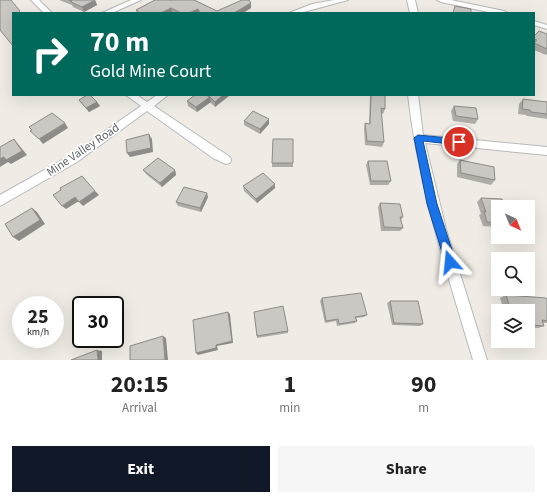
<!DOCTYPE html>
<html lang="en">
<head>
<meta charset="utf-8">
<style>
	:root { --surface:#fff; --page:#f6f6f6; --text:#222; --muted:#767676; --accent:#111827 }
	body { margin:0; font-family:"Source Sans 3",sans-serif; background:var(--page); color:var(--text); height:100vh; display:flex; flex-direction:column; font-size:15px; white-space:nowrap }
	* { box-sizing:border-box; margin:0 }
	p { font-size:13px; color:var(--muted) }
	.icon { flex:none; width:22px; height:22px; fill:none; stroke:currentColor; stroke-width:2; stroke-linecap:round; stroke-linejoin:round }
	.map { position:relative; height:360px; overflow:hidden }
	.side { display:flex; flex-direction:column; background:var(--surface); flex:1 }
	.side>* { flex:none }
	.guide { position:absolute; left:12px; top:12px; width:523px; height:84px; border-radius:0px; box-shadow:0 4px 16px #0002; background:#00695c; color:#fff; overflow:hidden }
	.needle { width:26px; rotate:137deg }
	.buttons { position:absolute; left:491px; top:200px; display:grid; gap:8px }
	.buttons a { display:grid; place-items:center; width:44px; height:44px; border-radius:0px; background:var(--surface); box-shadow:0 4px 16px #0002; font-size:20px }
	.speed { position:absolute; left:12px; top:296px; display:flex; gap:8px; font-size:20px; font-weight:700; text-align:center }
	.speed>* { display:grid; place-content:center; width:52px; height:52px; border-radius:50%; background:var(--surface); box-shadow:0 4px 16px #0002; line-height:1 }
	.speed small { font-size:10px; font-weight:400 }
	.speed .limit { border:2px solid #111; border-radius:6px; background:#fff; color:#111 }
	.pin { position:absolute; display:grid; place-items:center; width:34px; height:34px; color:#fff; margin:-17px; border:2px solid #fff; border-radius:50%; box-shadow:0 1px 4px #0007 }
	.me { position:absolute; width:44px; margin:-22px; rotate:342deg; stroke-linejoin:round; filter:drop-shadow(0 0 3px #0008) }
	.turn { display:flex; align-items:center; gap:14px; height:84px; padding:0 12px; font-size:18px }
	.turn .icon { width:52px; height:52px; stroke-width:2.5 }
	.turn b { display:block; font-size:28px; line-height:34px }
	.eta { display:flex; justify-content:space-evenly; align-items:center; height:68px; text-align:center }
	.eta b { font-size:24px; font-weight:700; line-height:28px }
	.action { display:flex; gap:8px; margin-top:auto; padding:8px 12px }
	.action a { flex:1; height:46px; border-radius:0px; background:var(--accent); color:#fff; font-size:16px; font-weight:700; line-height:46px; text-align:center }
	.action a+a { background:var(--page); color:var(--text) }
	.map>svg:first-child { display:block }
</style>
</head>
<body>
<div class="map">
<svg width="547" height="360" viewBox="0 0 547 360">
	<rect width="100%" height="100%" fill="#f0ece5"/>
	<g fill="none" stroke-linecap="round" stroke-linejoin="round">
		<defs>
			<path id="minor" d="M 31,0 L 39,0 L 52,13 L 44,13 Z
				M 131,0 L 141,0 L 112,13 L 102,13 Z
				M 334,0 L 348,0 L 300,13 L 289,13 L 312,4 Z
				M 407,0 L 415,0 L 418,13 L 410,13 Z
				M 437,0 L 451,0 L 504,11 L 508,13 L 493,13 L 441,2 Z
				M 534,21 L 547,25 L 547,29 L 534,25 Z
				M 126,95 L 137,95 L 147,102 L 157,95 L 168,95 L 154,106 L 230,157 L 231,160 L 230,163 L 226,164 L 213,158 L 147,111 L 77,162 L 0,206 L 0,195 L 69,156 L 141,106 Z
				M 408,95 L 418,95 L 423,135 L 547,147 L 547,155 L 425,143 L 446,229 L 487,360 L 473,360 C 447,272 418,186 408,95 Z"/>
		</defs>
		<use href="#minor" stroke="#b5b9bc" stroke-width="2"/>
		<use href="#minor" fill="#fff" fill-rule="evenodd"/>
	</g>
	<path fill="#afaba7" d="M 59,0 L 96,0 L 95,0 L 97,5 L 84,12 L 73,7 L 72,5 Z
		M 155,0 L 195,0 L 217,11 L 251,8 L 243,13 L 137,13 L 136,10 Z
		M 547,34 L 547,54 L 546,55 L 534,50 L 534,36 Z
		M 207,95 L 230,95 L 215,107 L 210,102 L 197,112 L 188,106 L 187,101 L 207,96 Z
		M 370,95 L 385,95 L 385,109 L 383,114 L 381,113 L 384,142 L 382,147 L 365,145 L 364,128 L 365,123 L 369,124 Z
		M 523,99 L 547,102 L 547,119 L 527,116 L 526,115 L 518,114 L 519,104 Z
		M 79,100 L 100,106 L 89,112 L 82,104 Z
		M 454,106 L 478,119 L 475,124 L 453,121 L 451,111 Z
		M 269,119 L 269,124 L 260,134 L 244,125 L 244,121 Z
		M 273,139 L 293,163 L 293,167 L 272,167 Z
		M 460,160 L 495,180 L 491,185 L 457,177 L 457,164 Z
		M 368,161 L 391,181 L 388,185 L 370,185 L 366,165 Z
		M 143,170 L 175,170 L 176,175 L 162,187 L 146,174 Z
		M 243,186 L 275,188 L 257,203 L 244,191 Z
		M 208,197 L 201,212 L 178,206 L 176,202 Z
		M 481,198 L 498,207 L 498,227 L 483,226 L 479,215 L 481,214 L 477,202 Z
		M 380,203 L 403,217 L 401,220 L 403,228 L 400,231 L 381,231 L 378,207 Z
		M 506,295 L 547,299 L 547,323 L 543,323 L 544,326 L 538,328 L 528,327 L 528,311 L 504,311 L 500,298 Z
		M 322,298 L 367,315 L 364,317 L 356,318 L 357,321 L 355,323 L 337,326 L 336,321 L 325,323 L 320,301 Z
		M 390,301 L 423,324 L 420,326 L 392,325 L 387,303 Z
		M 254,312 L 288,331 L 288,333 L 257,338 Z"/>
	<path fill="#8e8b88" d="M 92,0 L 96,0 L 95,0 L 97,5 L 84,12 L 82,7 Z
		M 251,3 L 251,8 L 243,13 L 234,13 Z
		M 171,8 L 173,13 L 161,13 Z
		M 198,9 L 199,13 L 189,13 Z
		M 223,95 L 230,95 L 215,107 L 215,102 Z
		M 210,97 L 211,102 L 197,112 L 196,107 Z
		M 97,102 L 100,106 L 89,112 L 86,108 Z
		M 269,119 L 269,124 L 260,134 L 260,129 Z
		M 65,123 L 68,128 L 43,144 L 39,139 Z
		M 149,134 L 152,139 L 153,152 L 130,157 L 127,153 Z
		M 14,139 L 18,144 L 27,155 L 11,164 L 8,162 L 0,167 L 0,159 Z
		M 175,170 L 176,175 L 162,187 L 160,183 Z
		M 275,184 L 275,188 L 257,203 L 256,199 Z
		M 95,191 L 99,195 L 83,206 L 79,202 Z
		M 207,193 L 208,197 L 201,212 L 200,208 Z
		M 75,197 L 79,201 L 66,209 L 62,206 Z
		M 32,208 L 37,212 L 45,224 L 19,241 L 13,237 Z
		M 228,312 L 230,314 L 233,343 L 217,346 L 218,350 L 198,355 L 196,353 L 216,345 Z
		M 163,336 L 166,338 L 168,360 L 165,360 Z
		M 97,350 L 102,351 L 102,360 L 98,360 Z"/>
	<path fill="#cbc7c2" stroke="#8e8b88" d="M 0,0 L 11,0 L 20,11 L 19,11 L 21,13 L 13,13 L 13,46 L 0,30 Z
		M 69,0 L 95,0 L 82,7 L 71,2 L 72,1 Z
		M 155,0 L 194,0 L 217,11 L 242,0 L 249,0 L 251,3 L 234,13 L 200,13 L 198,9 L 189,13 L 181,13 L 171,8 L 161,13 L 140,13 L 136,10 Z
		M 455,6 L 471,9 L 471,13 L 453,13 Z
		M 539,31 L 547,34 L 547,49 L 534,43 L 537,40 L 534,39 L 534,36 Z
		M 87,95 L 90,95 L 97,102 L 86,108 L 79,100 Z
		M 195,95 L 206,95 L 210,97 L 196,107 L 187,101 Z
		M 208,95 L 223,95 L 215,102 Z
		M 371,95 L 385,95 L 385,109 L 381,108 L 384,142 L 367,141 L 365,123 L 370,124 Z
		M 523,99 L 547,102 L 547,114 L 531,112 L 530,110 L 522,109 Z
		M 454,106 L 476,108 L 478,119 L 456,116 Z
		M 253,111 L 269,119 L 260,129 L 244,121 Z
		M 52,113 L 65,123 L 39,139 L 30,131 L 32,130 L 29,127 Z
		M 149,134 L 151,148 L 127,153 L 126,140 Z
		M 14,139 L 22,151 L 6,160 L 4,157 L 0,159 L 0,147 Z
		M 273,139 L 293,139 L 293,163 L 272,163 Z
		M 158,158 L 175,170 L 160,183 L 143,170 Z
		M 460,160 L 494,167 L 495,180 L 461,173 Z
		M 368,161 L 387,161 L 391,181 L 371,181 Z
		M 263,173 L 275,184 L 256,199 L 243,186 Z
		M 82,176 L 95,191 L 79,202 L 75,197 L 62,206 L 53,195 L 61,190 L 60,188 Z
		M 184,187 L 207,193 L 200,208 L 176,202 Z
		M 481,198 L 502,199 L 505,207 L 498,207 L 498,223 L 487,222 L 484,211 L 486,212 Z
		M 380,203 L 400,204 L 403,217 L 400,217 L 403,228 L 384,227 Z
		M 32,208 L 40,220 L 13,237 L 5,224 Z
		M 361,293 L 367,315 L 355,317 L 357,321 L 339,324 L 338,319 L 326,321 L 322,298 Z
		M 506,295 L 546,298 L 547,299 L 547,321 L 542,320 L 544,326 L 528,325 L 528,311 L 511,311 Z
		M 390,301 L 418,301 L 423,324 L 394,323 Z
		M 283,306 L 288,331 L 257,336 L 254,312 Z
		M 228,312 L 232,341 L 216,345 L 216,348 L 196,353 L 193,320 Z
		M 163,336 L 165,360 L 130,360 L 130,346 Z
		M 97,350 L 98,360 L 71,360 Z"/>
	<path fill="#1a73e8" stroke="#114b97" d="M 418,135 L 459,139 L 463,142 L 459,145 L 423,141 L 437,204 L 456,262 L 454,266 L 450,268 L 447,266 L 445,262 L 427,204 L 414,138 Z"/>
	<g text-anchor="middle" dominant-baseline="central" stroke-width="3.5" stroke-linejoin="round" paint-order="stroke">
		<g font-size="12" fill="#5c6266" stroke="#fff">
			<text transform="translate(83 150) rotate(-34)">Mine Valley Road</text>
		</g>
	</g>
</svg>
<div class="buttons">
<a><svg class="needle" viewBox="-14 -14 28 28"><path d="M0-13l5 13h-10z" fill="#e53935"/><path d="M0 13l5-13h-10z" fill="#767676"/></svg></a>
<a><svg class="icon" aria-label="search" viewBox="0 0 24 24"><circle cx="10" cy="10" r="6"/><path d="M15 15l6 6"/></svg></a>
<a><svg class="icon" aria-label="layers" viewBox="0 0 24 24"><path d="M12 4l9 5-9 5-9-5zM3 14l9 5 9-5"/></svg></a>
</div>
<div class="speed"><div>25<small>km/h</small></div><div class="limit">30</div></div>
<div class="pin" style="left:459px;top:142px;background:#d93025"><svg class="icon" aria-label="arrive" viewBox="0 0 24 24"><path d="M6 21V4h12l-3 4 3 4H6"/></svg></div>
<svg class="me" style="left:450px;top:262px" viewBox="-20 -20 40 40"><path d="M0-17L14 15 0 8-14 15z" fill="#1a73e8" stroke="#fff" stroke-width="4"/></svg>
<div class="guide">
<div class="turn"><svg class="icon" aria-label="right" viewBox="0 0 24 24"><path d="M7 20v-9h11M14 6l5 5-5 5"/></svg><div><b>70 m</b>Gold Mine Court</div></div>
</div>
</div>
<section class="side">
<div class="eta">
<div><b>20:15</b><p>Arrival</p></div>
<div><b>1</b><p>min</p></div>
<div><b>90</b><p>m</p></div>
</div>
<div class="action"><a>Exit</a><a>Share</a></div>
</section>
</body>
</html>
